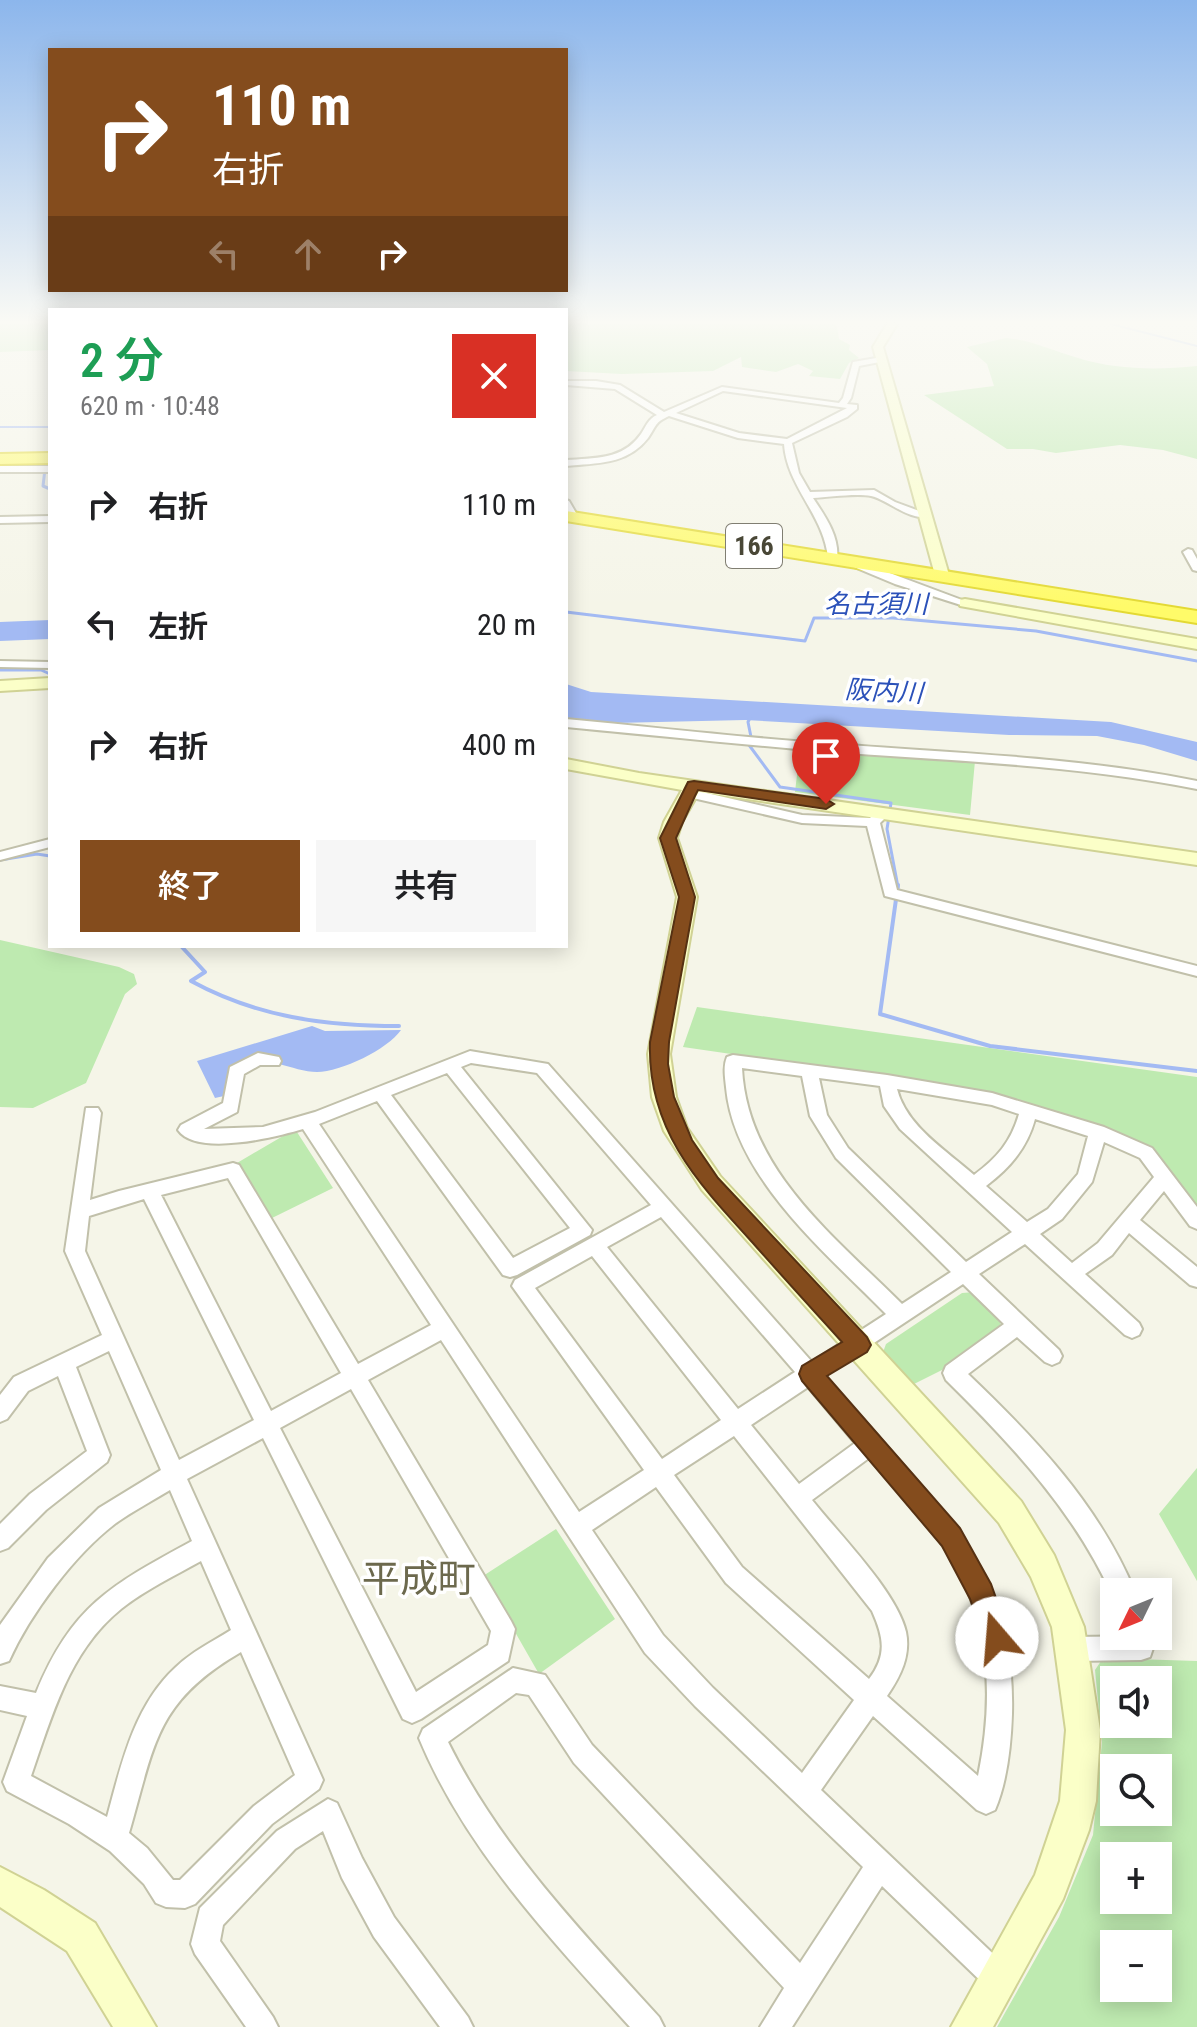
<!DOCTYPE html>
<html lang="ja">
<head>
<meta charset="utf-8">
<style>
	:root { --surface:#fff; --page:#f6f6f6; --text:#202124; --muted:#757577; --accent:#844c1d }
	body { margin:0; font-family:"Roboto Condensed","Noto Sans JP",sans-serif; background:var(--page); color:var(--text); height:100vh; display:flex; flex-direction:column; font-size:30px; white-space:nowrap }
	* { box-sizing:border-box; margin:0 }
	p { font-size:26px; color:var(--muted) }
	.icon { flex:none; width:44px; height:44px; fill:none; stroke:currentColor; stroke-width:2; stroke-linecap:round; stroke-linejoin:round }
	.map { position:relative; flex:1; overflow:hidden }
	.panel { position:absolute; left:48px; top:308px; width:520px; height:640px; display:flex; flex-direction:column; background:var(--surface); border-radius:0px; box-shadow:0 4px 20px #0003 }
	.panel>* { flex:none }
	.top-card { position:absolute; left:48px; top:48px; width:520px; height:244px; border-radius:0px; box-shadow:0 4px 20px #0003; background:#844c1d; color:#fff; overflow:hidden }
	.needle { width:52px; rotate:227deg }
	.buttons { position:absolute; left:1100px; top:1578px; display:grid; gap:16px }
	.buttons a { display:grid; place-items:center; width:72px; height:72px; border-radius:0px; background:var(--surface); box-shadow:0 4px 20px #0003; font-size:40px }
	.pin { position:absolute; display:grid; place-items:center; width:68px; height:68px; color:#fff; margin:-82px -34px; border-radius:50% 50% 50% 0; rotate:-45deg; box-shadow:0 0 8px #0007 }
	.pin .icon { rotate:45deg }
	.me { position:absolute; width:88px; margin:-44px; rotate:342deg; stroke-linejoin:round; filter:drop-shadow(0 0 6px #0008) }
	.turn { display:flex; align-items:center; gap:28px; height:168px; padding:0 32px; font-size:36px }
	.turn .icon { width:104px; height:104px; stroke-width:2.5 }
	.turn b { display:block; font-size:56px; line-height:68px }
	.lanes { display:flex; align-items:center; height:76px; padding:0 32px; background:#0003; justify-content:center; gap:40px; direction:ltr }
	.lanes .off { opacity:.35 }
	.round { display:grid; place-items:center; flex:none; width:84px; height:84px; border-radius:0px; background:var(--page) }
	.headline { display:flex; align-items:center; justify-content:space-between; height:136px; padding:0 32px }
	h1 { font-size:48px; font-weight:600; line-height:60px; color:#1e9e55 }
	.action { display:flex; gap:16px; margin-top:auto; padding:16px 32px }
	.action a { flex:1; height:92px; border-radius:0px; background:var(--accent); color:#fff; font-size:32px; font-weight:600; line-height:92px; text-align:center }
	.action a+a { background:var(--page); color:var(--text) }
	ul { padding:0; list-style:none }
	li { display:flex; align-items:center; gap:24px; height:120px; padding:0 32px }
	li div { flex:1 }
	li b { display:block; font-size:30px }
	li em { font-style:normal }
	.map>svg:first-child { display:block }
</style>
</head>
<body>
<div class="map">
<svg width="1197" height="2027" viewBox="0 0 1197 2027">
	<rect width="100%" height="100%" fill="#f5f5e8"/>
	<path fill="#beeab0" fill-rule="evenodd" d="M 0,324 L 50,324 L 50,350 L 0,352 Z
		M 566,324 L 834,324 L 837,326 L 839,339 L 850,345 L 849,350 L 859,358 L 849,363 L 840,379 L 809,376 L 813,371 L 798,364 L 776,372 L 742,367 L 741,357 L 713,371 L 622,374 L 566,371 Z
		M 1006,338 C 1032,340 1053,351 1078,358 C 1117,370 1157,370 1197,366 L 1197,459 L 1163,450 L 1120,445 L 1056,453 L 1033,449 L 1007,449 L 924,395 L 994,386 L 987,364 L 967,347 Z
		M 800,749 L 975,761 L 970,815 L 795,792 Z
		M 0,940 L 119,967 L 134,974 L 137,984 L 125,994 L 86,1083 L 33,1108 L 0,1107 Z
		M 697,1007 L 1197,1077 L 1197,1213 L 1150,1148 L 899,1078 L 683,1047 Z
		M 295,1129 L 333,1188 L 270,1219 L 237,1163 Z
		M 975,1292 L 1002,1317 L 999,1330 L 942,1370 L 912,1385 L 882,1355 L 886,1344 L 962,1293 Z
		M 1197,1468 L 1197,1581 L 1159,1514 Z
		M 556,1529 L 615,1619 L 539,1674 L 483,1576 Z
		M 1103,1658 L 1197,1661 L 1197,2027 L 997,2027 L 1059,1917 L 1093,1835 L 1102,1742 L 1095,1670 ZM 1114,1680 L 1158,1680 L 1158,1724 L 1114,1724 ZM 1114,1768 L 1158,1768 L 1158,1812 L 1114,1812 ZM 1114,1856 L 1158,1856 L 1158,1900 L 1114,1900 ZM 1114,1944 L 1158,1944 L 1158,1988 L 1114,1988 Z"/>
	<path fill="#a3baf3" d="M 50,620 L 50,639 L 0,641 L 0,622 Z
		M 566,684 L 591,692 L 1111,722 L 1197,742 L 1197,761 L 1144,745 L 1097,736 L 1009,735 L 745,720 L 615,723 L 566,718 Z
		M 312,1026 L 325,1031 L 401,1030 C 388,1049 341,1072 317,1072 C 305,1072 291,1067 279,1064 L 282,1059 L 260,1054 L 229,1067 L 224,1096 L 215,1098 L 197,1061 Z"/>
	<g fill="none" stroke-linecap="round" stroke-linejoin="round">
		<path stroke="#a3baf3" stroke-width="2" d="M 1111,324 L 1197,346
			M 0,427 L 50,427"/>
		<path stroke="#a3baf3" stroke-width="3" d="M 45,469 L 43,486 L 50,489
			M 566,612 L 805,641 L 814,618 L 893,618 L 1036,631 L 1197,661
			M 0,670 L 41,670 L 50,674
			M 751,716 L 748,722 L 751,737
			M 749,745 L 780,787 L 891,803 L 887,829 L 898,887
			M 0,860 L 37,854 L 50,856"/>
		<path stroke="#a3baf3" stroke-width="4" d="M 898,885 L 880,1014 L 990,1046 L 1197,1071
			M 181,946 L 205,972 L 191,981 C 257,1017 325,1026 399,1026"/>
		<defs>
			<path id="street" d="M 882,357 L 885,361 L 859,366 L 851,398 L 847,404 L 857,405 L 857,409 L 847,417 L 792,443 L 799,473 L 810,492 L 874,490 L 895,502 L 930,515 C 913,524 887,499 871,496 C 856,493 829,497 813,498 C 825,516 840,537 837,560 L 828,558 C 824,515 787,487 784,444 L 738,438 L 669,416 C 654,423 657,425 648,438 C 627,465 597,463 566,466 L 566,460 C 594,458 623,460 641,434 C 647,425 648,419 657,415 L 615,389 L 566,385 L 566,381 L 596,381 L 620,385 L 664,412 L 722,387 L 839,403 L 843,398 L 853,362 ZM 723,391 L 847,408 L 787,439 L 739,433 L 676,413 Z
				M 0,466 L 50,466 L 50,472 L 0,472 Z
				M 566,500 L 569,501 L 576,513 L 566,518 Z
				M 50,516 L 50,522 L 0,523 L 0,517 Z
				M 1188,549 L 1192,550 L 1197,559 L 1197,571 L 1193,570 L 1183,552 Z
				M 847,560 L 855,560 L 970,603 L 961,605 L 895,584 L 847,564 Z
				M 0,661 L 50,662 L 50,668 L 0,667 Z
				M 566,719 C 651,727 736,737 821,743 C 947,753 1073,756 1197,781 L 1197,789 C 1073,764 947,761 821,751 C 736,744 651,735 566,727 Z
				M 689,789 L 802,815 L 870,818 L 879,809 L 889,809 L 891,812 L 880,823 L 897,890 L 1197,966 L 1197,976 L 885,896 L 867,826 L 802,823 L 684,796 L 682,793 Z
				M 50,839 L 50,847 L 0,860 L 0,852 Z
				M 470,1051 L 548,1064 L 812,1362 L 886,1314 C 826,1253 734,1177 726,1087 C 725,1077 723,1066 727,1057 L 733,1055 L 887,1075 L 992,1093 L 1104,1127 L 1152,1148 L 1197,1207 L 1197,1229 L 1190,1226 L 1164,1191 L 1140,1220 L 1197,1267 L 1197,1287 L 1190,1285 L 1129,1233 L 1112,1255 L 1085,1274 L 1139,1323 L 1142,1329 L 1139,1335 L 1132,1338 L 1125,1335 L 1025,1244 L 979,1274 L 1059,1350 L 1062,1356 L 1059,1362 L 1052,1365 L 1045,1362 L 1017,1337 L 968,1374 C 1035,1438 1099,1505 1135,1592 L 1114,1592 L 1114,1599 C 1075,1512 1013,1446 946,1380 L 943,1373 L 946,1366 L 1004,1324 L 963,1284 L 824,1376 C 852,1407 879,1437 906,1468 C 975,1546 1015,1605 1012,1714 C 1011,1745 1007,1782 995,1810 L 986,1814 L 977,1810 L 873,1716 L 821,1790 L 1008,1968 L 1012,1978 L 1008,1988 L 998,1992 L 988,1988 L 882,1886 L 792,2027 L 760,2027 L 784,1988 L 574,1763 L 529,1695 L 516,1693 L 448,1742 C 500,1847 581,1931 659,2017 L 664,2027 L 630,2027 C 550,1938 465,1849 419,1738 L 423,1729 L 513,1668 L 545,1675 L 592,1745 L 800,1963 L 863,1867 L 695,1706 L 645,1653 L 441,1340 L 368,1380 L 511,1621 L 515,1629 L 508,1661 L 421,1719 L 412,1723 L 403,1719 L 263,1438 L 187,1479 L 319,1771 L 323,1780 L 319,1789 L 272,1824 L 195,1904 L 185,1908 L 166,1907 L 156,1903 L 144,1884 L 110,1851 L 69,1824 L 7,1791 L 3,1782 L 27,1716 L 0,1710 L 0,1686 L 36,1693 C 72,1605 113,1584 192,1541 L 170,1490 C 152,1501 133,1511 116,1523 C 75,1554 30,1614 9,1661 L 0,1664 L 0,1625 L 48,1558 L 99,1508 L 161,1470 L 109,1351 L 76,1367 L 110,1455 L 107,1462 L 46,1510 L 8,1548 L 0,1551 L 0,1524 L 30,1494 L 87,1451 L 58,1376 L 28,1391 L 7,1419 L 0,1422 L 0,1395 L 14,1377 L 102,1335 L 65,1251 L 86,1108 L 98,1108 L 101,1113 L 90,1200 L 119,1191 L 233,1163 L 239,1165 L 358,1364 L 431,1325 L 303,1129 C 276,1137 197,1157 178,1130 L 181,1125 L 223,1103 L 230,1067 L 258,1053 L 279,1057 L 281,1061 L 279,1065 L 260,1065 L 244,1074 L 237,1112 L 204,1129 L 263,1127 L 315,1112 ZM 471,1063 L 537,1073 L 651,1205 L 515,1280 L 512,1286 L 644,1470 L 579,1512 L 319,1124 L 377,1101 L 503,1275 L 510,1277 L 517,1275 L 590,1235 L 592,1230 L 461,1067 ZM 742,1068 L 802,1076 L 810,1116 L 836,1158 L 951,1272 L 902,1304 C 834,1236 747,1170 742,1068 ZM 447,1073 L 570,1228 L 513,1258 L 391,1095 ZM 819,1078 L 880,1086 L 884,1106 L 900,1129 L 1012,1232 L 966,1262 L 848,1148 L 827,1115 ZM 897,1089 L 992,1105 L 1019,1114 C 1011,1142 997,1158 974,1175 C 947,1151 906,1126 897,1089 ZM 1035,1119 L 1088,1136 L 1078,1174 L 1048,1209 L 1027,1222 L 986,1186 C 1010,1168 1027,1148 1035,1119 ZM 1104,1142 L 1140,1158 L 1154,1177 L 1098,1243 L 1072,1263 L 1040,1234 L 1062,1219 L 1092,1182 ZM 228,1178 L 341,1373 L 271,1411 L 161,1195 ZM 144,1199 L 254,1420 L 179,1460 L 85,1251 L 89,1216 ZM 661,1217 L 795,1372 L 738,1409 L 607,1247 ZM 592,1256 L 721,1420 L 662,1459 L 535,1288 ZM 808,1387 L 855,1443 L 799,1484 L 751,1425 ZM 351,1389 L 491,1631 L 488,1645 L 416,1692 L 280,1428 ZM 734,1436 L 872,1611 C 884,1638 887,1655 869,1679 L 742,1567 L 674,1475 ZM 869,1458 C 898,1492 931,1524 954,1563 C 992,1629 993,1703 978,1776 L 887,1696 C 900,1677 911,1656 906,1632 C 897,1592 838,1533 812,1500 ZM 656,1487 L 726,1583 L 854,1700 L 802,1773 L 713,1688 L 663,1635 L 592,1530 ZM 201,1561 L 231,1630 C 212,1642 191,1652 175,1668 C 134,1706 121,1765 107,1817 L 31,1776 C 52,1716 69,1651 121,1609 C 145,1590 174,1576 201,1561 ZM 241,1652 L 295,1775 L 254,1806 L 180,1880 L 173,1880 L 147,1848 L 129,1833 C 155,1744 155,1702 241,1652 Z
				M 1150,1636 L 1153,1648 L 1150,1657 L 1141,1660 L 1073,1661 L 1064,1658 L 1061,1649 L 1064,1640 L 1073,1637 Z
				M 328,1799 L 337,1803 L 362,1858 L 394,1917 L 468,2017 L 473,2027 L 440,2027 L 374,1937 L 342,1878 L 323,1831 L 295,1849 L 223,1925 L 220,1941 L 273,2017 L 278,2027 L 246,2027 L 195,1954 L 191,1944 L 200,1908 L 277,1831 Z"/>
			<path id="secondary" d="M 887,324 L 897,324 L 883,347 L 949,575 L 942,579 L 935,575 L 873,347 Z
				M 965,599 L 1197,639 L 1197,649 L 960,606 L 960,600 Z
				M 50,678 L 50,688 L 0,691 L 0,681 Z
				M 566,759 L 639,773 L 1197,853 L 1197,865 L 699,792 L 682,822 L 677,838 L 697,897 L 670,1054 L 676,1097 L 687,1128 L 720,1176 L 1021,1501 L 1054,1555 L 1084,1627 L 1100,1730 L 1096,1801 L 1089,1830 L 1063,1899 L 993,2027 L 951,2027 L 1035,1875 L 1060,1801 L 1066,1730 L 1052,1627 L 1031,1577 L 999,1523 L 702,1190 L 664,1131 L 652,1097 L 648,1054 L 677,897 L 659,838 L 664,822 L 682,790 L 566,769 Z
				M 0,1867 L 44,1890 L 95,1923 L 156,2027 L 113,2027 L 67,1951 L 0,1907 Z"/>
			<path id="highway" d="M 50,453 L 50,463 L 0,464 L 0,454 Z
				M 566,511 L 1197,611 L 1197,623 L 566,521 Z"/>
		</defs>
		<use href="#street" stroke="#c1c0aa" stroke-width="4"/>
		<use href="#secondary" stroke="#d0d294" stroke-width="4"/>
		<use href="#highway" stroke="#e3d934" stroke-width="4"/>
		<use href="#street" fill="#fff" fill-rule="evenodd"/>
		<use href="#secondary" fill="#fbffc8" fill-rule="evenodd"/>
		<use href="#highway" fill="#fffb69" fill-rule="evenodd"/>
	</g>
	<linearGradient id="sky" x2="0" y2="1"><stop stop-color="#8cb6ec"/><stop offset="0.53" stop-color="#fafaf5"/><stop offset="1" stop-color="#fafaf5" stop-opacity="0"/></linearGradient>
	<rect width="1197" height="608" fill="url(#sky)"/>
	<path fill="#844c1d" stroke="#563113" stroke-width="2" d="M 694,781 L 826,799 L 834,804 L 826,809 L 698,790 L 695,796 L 676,838 L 695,897 L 669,1042 L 668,1064 L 674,1097 L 692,1140 L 718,1178 L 867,1337 L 871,1345 L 867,1352 L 827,1376 L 960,1528 L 991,1584 L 1010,1638 L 1006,1647 L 997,1651 L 987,1647 L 970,1599 L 942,1546 L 802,1381 L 799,1374 L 802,1366 L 842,1342 C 812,1309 782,1276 752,1242 C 697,1182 647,1129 650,1042 L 679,897 L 660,838 L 688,782 Z"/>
	<g text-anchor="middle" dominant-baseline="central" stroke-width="7" stroke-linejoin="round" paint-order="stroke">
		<rect fill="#fff" stroke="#807e72" stroke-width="2" x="726" y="524" width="56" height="44" rx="6"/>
		<g font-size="26" font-weight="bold" fill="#494736">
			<text x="754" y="546">166</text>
		</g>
		<g font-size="26" font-style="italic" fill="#2b51b9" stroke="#fff">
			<text x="876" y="604">名古須川</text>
			<text transform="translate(884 691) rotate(3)">阪内川</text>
		</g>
		<g font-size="38" fill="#6c694d" stroke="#fff">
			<text x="419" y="1579">平成町</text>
		</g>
	</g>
</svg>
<div class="buttons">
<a><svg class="needle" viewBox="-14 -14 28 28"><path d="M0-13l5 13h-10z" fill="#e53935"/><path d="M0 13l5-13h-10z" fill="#757577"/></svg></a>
<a><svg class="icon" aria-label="sound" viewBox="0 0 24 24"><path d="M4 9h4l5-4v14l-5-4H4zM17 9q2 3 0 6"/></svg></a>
<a><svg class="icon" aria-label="search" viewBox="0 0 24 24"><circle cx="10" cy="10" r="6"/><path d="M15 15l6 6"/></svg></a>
<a>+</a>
<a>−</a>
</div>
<div class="pin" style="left:826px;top:804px;background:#d93025"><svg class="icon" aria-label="arrive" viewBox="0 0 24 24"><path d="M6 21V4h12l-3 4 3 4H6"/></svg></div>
<svg class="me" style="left:997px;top:1638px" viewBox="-20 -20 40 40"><circle r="19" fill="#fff"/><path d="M0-13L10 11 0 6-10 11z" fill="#844c1d"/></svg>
<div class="top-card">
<div class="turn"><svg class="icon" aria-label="right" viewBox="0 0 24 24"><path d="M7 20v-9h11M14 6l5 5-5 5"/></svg><div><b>110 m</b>右折</div></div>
<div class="lanes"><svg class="icon off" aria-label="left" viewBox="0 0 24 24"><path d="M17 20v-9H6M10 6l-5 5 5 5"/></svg><svg class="icon off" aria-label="ahead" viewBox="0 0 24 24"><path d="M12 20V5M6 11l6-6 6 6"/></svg><svg class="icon" aria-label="right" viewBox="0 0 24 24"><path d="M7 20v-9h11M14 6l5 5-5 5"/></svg></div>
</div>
<section class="panel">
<div class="headline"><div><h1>2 分</h1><p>620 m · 10:48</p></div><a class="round" style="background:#d93025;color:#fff"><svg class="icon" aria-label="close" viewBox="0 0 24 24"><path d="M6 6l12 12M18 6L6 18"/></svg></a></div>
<ul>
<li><svg class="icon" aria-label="right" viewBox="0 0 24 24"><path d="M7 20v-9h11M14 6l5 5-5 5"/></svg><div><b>右折</b></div><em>110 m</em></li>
<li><svg class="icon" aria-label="left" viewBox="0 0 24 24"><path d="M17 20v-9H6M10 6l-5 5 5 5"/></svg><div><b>左折</b></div><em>20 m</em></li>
<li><svg class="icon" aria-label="right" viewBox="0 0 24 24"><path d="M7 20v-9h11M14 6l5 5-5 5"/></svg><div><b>右折</b></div><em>400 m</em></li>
</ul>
<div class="action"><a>終了</a><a>共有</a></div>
</section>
</div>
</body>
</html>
